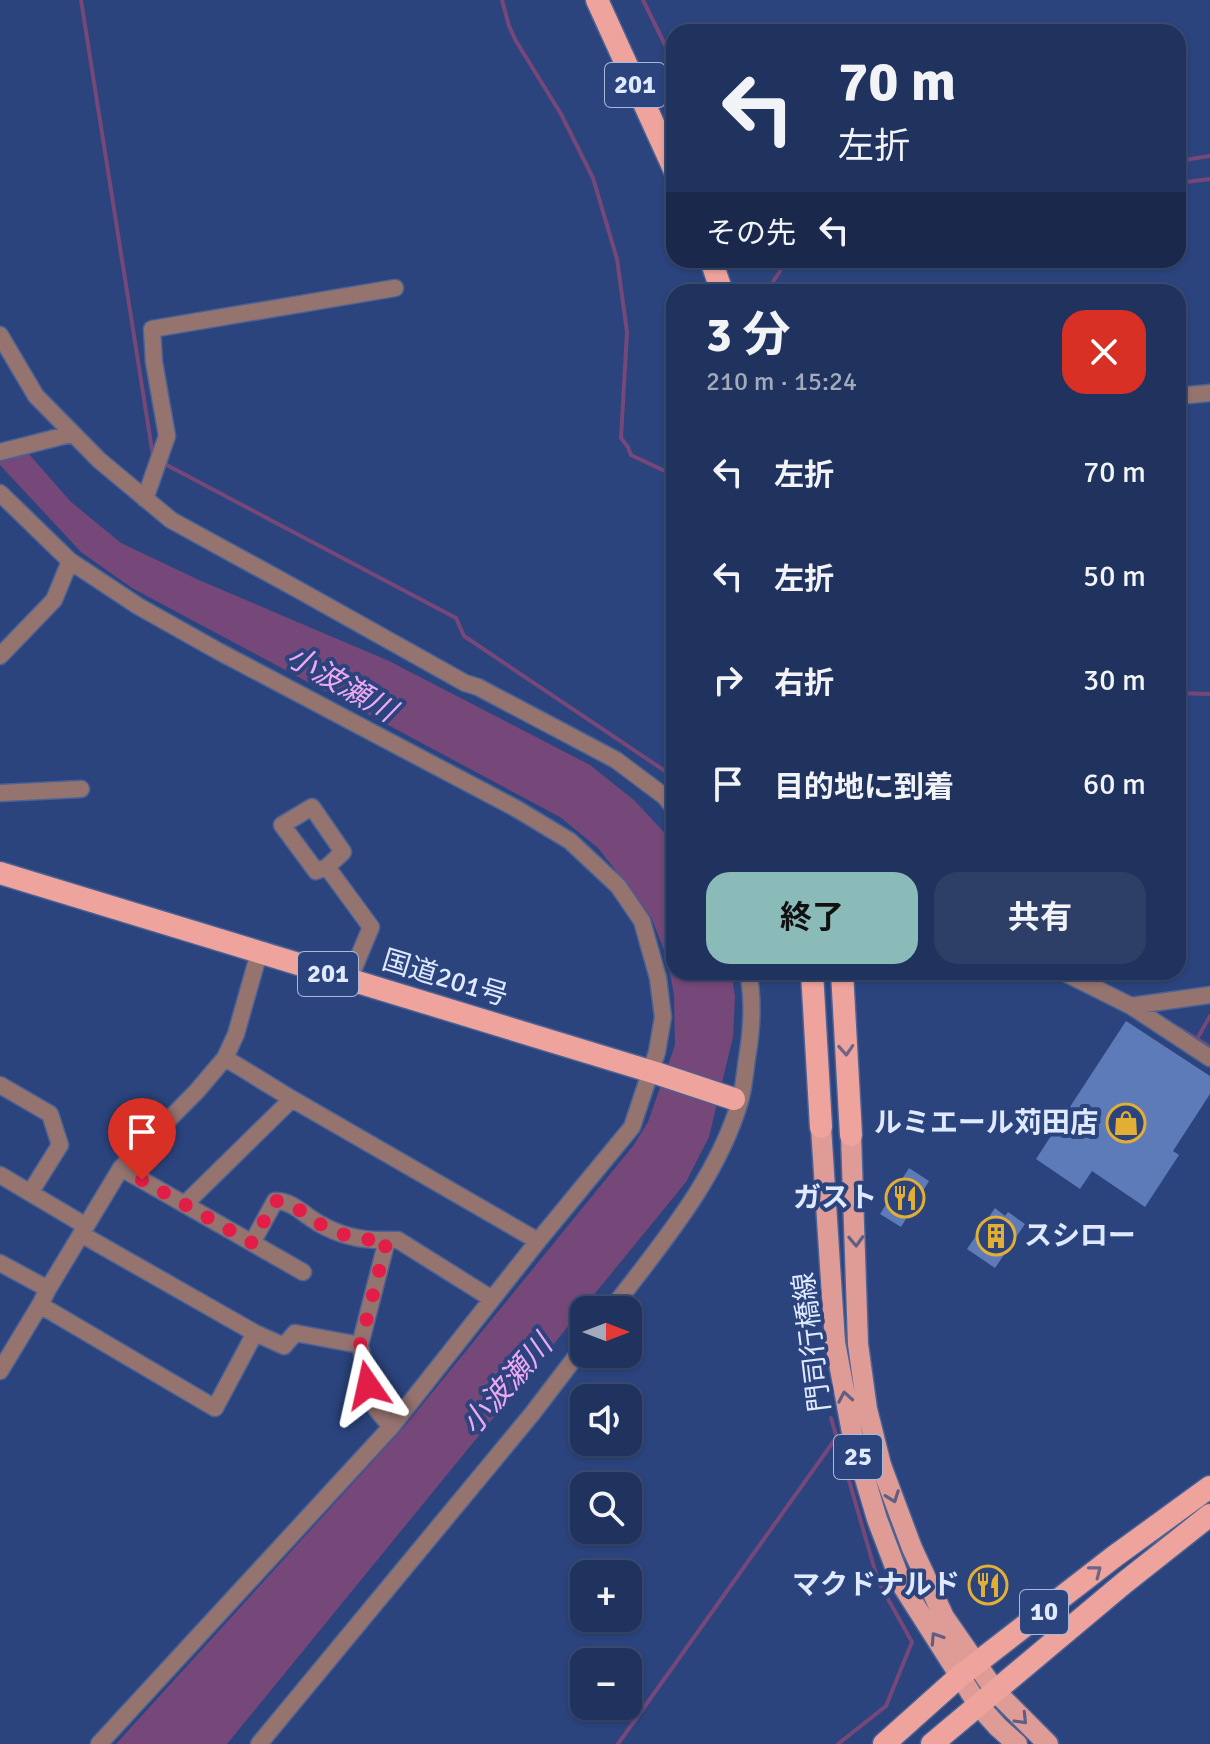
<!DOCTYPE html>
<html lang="ja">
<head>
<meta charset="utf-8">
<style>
	:root { --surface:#20335e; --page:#2d3f67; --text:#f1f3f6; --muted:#a2aabc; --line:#3d4e73; --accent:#8bbbb9 }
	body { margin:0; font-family:Signika,"Noto Sans JP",sans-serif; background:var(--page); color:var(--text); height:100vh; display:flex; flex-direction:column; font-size:30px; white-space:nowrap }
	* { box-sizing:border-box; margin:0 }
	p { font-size:26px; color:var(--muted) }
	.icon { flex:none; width:44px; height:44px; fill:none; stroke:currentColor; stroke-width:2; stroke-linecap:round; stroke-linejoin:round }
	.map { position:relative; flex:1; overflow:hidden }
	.drawer { position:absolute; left:666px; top:284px; width:520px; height:696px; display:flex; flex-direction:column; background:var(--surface); border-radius:24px; box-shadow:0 2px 6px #0004,0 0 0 2px var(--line) }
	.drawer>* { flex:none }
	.banner { position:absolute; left:666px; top:24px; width:520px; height:244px; border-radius:24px; box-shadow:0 2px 6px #0004,0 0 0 2px var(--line); background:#20335e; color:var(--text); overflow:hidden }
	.needle { width:52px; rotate:90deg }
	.buttons { position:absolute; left:570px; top:1296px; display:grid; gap:16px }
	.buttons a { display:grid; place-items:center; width:72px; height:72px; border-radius:16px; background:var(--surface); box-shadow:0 2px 6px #0004,0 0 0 2px var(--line); font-size:40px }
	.pin { position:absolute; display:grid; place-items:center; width:68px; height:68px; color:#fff; margin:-82px -34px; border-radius:50% 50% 50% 0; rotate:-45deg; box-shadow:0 0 8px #0007 }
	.pin .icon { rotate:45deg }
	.me { position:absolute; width:88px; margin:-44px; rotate:349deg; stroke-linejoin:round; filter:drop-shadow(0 0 6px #0008) }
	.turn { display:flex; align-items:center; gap:28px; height:168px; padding:0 40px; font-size:36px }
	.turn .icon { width:104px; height:104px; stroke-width:2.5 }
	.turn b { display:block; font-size:56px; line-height:68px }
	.then { display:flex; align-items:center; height:76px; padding:0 40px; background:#0003; gap:16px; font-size:30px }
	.round { display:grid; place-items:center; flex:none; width:84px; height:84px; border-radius:24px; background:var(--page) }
	.summary { display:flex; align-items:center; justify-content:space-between; height:136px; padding:0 40px }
	h1 { font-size:48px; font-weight:700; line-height:60px }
	.primary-button { display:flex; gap:16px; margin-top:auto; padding:16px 40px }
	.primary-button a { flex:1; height:92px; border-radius:24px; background:var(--accent); color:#111; font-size:32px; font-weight:700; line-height:92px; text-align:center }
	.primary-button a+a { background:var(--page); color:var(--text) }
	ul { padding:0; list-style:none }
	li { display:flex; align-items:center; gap:24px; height:104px; padding:0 40px }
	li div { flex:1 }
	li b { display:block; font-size:30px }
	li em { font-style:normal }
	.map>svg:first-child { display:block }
</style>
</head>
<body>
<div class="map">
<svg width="1210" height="1744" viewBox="0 0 1210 1744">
	<rect width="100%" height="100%" fill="#2b447e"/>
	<path fill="#764779" d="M 29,454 L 70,501 L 121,543 L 199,580 L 389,661 L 590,765 L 635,801 L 674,843 L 674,972 L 731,972 L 735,996 L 733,1037 L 709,1137 L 686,1182 L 227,1744 L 116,1744 L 404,1427 L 633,1146 L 648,1122 L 675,1045 L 674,995 L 667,957 L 651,917 L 627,885 L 598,848 L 560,817 L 132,588 L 81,552 L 0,465 L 0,460 Z"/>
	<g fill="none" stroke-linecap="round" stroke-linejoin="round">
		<path stroke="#764779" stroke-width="4" d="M 81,0 L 153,456
			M 502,0 L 509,26 L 516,41 L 561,114 L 593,178 L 617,259 L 627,332 L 621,438 L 628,447 L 631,455 L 665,471 L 674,484
			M 643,0 L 674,63
			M 1178,161 L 1210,156
			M 1178,183 L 1210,179
			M 773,292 L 771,285 L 784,265 L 800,260
			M 163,463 L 456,618 L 464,636 L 674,777
			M 1178,693 L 1210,694
			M 1083,972 L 1102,983
			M 1210,1016 L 1197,1039 L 1210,1047
			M 1179,1028 L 1197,1039
			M 831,1418 L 878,1581 L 912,1642 L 886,1706 L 838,1744
			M 618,1744 L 836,1438"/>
	</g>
	<path fill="#5d7ab9" d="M 1126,1021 L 1210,1076 L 1210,1094 L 1173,1151 L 1179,1155 L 1145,1207 L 1092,1171 L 1080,1189 L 1036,1159 Z
		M 909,1168 L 929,1181 L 901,1227 L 880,1214 Z
		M 995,1208 L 1005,1216 L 1008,1212 L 1025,1224 L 995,1268 L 967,1249 Z"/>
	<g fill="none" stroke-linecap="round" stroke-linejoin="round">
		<defs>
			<path id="minor" d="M 0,335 L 36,396 L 99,460 L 171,520 L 297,589 L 465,683 L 478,687 L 616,760 L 664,796 L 674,808
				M 1178,396 L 1210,393
				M 0,452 L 71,434
				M 0,493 L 70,561 L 138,606 L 218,651 L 517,809 L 570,841 L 618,886 L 642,921 L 658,978 L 663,1017 L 657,1052 L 632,1127 L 538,1241 L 391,1427 L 99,1744
				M 145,499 L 167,436 L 154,362 L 152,329 L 395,288
				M 0,656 L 54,600 L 70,561
				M 0,793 L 81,789
				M 327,867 L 316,871 L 282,825 L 312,807 L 343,852 L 327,867 L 371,927 L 349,980
				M 1063,972 L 1131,1006 L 1210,1058
				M 1131,1006 L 1210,995
				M 225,1058 L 292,1099 L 538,1241
				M 0,1085 L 50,1114 L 60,1145 L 30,1193
				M 121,1168 L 303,1272
				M 0,1175 L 86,1226
				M 185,1204 L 292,1099
				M 81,1234 L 255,1333 L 284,1346 L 295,1333 L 360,1345
				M 387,1240 L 398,1240 L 492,1299
				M 252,1243 L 275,1201 C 292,1200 305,1216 320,1224 C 341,1236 362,1241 387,1240 L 360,1345 L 368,1385 L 377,1410 L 391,1427
				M 0,1263 L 48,1289
				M 611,1310 C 660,1245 717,1180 740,1101 C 744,1087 745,1072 747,1058 C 752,1029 754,1001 748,972
				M 255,1333 L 215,1408 L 40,1305 L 48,1289 L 121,1168 L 197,1091 L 225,1058 L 236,1034 L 259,953
				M 0,1371 L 40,1305
				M 259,1744 L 532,1414 L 584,1346"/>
			<path id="primary" d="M 821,1127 L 835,1342 L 853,1438 L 877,1519 L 902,1585 L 979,1706 L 998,1727 L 1017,1744
				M 851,1135 L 858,1344 L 867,1409 L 881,1465 L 912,1548 L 944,1617 L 996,1692 L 1048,1744"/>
			<path id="trunk" d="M 597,0 L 674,169
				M 711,260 L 722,292
				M 0,873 L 656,1073 L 734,1099
				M 812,972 L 821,1127
				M 842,972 L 851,1135
				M 884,1744 L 960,1676 L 1115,1556 L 1210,1487
				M 932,1744 L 1124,1583 L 1210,1515"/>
		</defs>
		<use href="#minor" stroke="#4b6295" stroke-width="19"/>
		<use href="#primary" stroke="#4b6295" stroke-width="23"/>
		<use href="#trunk" stroke="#4b6295" stroke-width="25"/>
		<use href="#minor" stroke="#95736f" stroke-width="16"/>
		<use href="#primary" stroke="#df9b95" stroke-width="20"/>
		<use href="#trunk" stroke="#eea39c" stroke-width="22"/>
	</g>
	<defs><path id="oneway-chevron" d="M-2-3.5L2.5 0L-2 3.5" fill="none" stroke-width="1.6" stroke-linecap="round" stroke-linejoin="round" transform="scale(2)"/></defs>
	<g stroke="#6f6588">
		<use href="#oneway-chevron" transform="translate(846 1050) rotate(87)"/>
		<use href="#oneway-chevron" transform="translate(1096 1571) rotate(-38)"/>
	</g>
	<g stroke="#615e85">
		<use href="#oneway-chevron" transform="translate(856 1241) rotate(88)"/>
		<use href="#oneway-chevron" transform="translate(845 1397) rotate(-100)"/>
		<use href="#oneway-chevron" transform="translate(893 1497) rotate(70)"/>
		<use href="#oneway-chevron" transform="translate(936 1638) rotate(-123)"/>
		<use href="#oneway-chevron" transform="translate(1022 1719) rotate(46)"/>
	</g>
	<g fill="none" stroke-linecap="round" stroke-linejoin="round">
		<path stroke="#e11d48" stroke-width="14" stroke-dasharray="0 25.2" d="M 142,1180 L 252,1243 L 275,1201 C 292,1200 305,1216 320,1224 C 342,1236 361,1241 387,1240 L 360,1345 L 368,1385"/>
	</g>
	<defs>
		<symbol id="shop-ring" viewBox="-11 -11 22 22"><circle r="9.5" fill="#2b447e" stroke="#e2af34" stroke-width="1.5"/><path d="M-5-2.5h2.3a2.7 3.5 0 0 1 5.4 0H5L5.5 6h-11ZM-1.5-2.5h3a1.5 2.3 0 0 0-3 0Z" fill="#e2af34"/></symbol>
		<symbol id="restaurant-ring" viewBox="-11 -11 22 22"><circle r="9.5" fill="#2b447e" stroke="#e2af34" stroke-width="1.5"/><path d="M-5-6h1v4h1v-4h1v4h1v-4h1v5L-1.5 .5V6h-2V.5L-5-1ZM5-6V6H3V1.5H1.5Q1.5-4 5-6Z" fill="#e2af34"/></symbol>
		<symbol id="building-ring" viewBox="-11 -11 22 22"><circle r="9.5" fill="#2b447e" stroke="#e2af34" stroke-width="1.5"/><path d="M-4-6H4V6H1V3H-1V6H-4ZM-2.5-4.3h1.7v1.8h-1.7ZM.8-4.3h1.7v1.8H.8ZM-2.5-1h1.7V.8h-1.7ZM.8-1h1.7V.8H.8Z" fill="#e2af34"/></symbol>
	</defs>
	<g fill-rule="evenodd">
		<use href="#shop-ring" x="1104" y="1101" width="44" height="44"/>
		<use href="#restaurant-ring" x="883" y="1176" width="44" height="44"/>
		<use href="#building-ring" x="974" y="1214" width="44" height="44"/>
		<use href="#restaurant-ring" x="966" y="1563" width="44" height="44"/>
	</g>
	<g text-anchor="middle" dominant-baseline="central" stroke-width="8" stroke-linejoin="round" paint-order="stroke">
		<g fill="#2b447e" stroke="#a9b8d8" stroke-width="2">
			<rect x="605" y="63" width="60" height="44" rx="6"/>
			<rect x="298" y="952" width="60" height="44" rx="6"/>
			<rect x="834" y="1435" width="48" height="44" rx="6"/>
			<rect x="1020" y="1590" width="48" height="44" rx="6"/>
		</g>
		<g font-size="26" font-weight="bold" fill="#dfe9ff">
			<text x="635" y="85">201</text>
			<text x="328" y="974">201</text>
			<text x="858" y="1457">25</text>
			<text x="1044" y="1612">10</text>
		</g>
		<g font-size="28" fill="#dfe9ff" stroke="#2b447e">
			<text transform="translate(445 978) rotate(17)">国道201号</text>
			<text transform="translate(812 1342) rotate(-97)">門司行橋線</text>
		</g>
		<g font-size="28" font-weight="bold" fill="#dfe9ff" stroke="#2b447e" text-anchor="end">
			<text x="1098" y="1123">ルミエール苅田店</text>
			<text x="877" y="1198">ガスト</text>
			<text x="1024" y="1236" text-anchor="start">スシロー</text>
			<text x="960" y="1585">マクドナルド</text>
		</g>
		<g font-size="30" font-style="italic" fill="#eea8f2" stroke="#2b447e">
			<text transform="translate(341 684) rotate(30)">小波瀬川</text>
			<text transform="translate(507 1385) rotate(-49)">小波瀬川</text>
		</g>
	</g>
</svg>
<div class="buttons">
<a><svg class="needle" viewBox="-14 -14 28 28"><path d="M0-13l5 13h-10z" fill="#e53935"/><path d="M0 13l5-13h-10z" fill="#a2aabc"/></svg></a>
<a><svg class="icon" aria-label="sound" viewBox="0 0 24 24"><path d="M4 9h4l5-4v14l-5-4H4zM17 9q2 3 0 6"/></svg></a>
<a><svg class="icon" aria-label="search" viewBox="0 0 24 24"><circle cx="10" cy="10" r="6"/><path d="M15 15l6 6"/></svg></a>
<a>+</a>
<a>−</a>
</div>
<div class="pin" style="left:142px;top:1180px;background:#d93025"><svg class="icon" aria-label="arrive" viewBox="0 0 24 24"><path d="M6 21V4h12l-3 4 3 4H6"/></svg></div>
<svg class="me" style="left:368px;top:1385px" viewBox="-20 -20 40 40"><path d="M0-17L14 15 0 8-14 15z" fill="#e11d48" stroke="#fff" stroke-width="4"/></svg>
<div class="banner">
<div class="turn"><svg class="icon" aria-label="left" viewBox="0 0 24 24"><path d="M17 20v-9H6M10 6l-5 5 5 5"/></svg><div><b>70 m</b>左折</div></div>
<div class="then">その先<svg class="icon" aria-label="left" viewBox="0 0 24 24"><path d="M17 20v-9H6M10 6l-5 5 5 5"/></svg></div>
</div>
<section class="drawer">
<div class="summary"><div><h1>3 分</h1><p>210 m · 15:24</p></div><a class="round" style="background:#d93025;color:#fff"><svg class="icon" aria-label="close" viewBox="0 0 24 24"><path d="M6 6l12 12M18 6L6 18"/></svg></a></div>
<ul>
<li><svg class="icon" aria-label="left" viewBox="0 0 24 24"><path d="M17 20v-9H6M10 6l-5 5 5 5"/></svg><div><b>左折</b></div><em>70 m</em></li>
<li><svg class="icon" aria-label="left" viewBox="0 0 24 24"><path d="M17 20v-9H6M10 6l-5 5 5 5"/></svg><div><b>左折</b></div><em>50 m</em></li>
<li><svg class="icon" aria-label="right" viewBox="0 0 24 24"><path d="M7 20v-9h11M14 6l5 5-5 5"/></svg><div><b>右折</b></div><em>30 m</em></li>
<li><svg class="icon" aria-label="arrive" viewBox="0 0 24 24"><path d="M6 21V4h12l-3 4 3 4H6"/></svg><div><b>目的地に到着</b></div><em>60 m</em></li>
</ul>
<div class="primary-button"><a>終了</a><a>共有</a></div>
</section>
</div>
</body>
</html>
